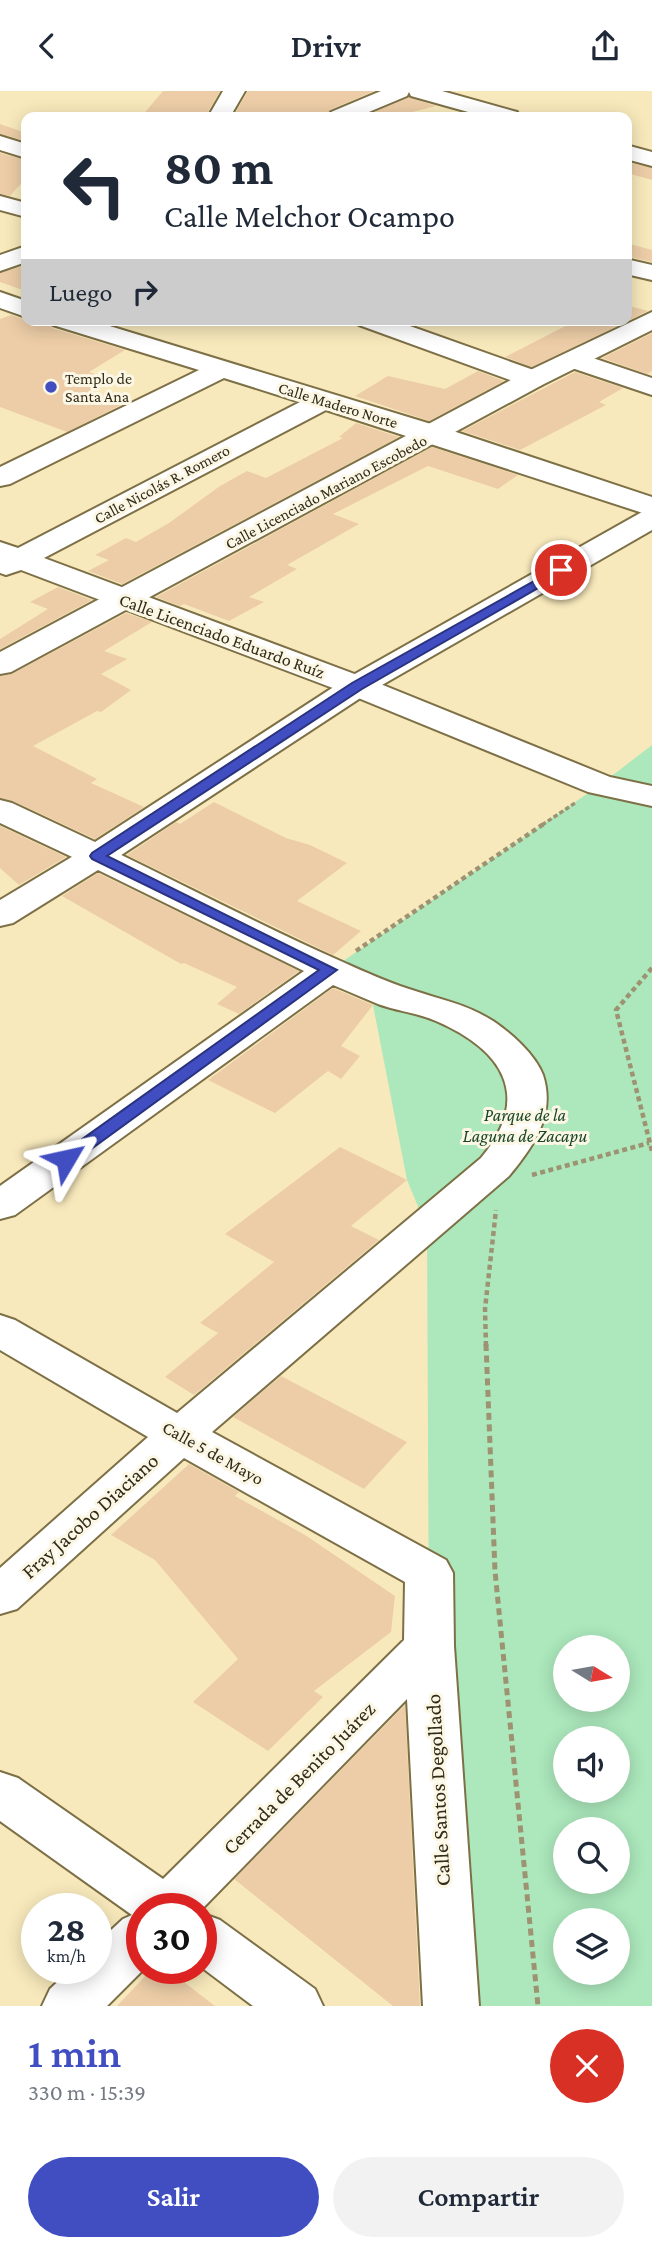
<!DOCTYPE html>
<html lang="es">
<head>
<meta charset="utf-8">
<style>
	:root { --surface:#fff; --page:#f2f2f3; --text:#1f2937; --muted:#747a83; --accent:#404ec2 }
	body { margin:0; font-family:"Crimson Pro",serif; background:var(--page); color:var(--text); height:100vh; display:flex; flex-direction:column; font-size:26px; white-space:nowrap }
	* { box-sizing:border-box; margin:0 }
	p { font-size:23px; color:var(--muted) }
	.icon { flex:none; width:38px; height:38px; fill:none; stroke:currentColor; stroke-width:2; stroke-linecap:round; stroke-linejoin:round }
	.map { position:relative; height:1915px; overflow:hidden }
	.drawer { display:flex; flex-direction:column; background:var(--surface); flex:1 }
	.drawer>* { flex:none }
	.top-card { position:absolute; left:21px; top:21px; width:611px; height:214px; border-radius:14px; box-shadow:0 4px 18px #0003; background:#fff; color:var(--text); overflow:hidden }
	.needle { width:46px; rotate:101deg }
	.controls { position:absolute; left:553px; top:1544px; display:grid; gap:14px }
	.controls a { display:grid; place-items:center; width:77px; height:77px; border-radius:50%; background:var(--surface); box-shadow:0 4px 18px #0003; font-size:35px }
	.speed { position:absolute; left:21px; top:1802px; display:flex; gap:14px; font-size:35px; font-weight:700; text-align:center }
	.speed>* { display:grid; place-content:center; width:91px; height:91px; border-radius:50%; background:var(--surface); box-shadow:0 4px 18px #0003; line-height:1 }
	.speed small { font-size:18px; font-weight:400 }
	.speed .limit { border:10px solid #d22; background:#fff; color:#111 }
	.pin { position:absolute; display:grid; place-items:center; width:60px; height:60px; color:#fff; margin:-30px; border:4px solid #fff; border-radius:50%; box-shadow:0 2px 7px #0007 }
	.me { position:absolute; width:77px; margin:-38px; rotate:54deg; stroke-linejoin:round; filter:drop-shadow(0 0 5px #0008) }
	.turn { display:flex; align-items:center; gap:24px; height:147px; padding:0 28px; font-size:32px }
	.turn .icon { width:91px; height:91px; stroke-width:2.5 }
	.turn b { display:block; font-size:49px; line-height:60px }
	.then { display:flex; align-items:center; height:66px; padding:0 28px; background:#0003; gap:14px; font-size:26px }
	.round { display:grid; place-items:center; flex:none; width:74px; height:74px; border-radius:37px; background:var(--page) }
	.overview { display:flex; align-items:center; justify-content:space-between; height:119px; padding:0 28px }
	h1 { font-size:42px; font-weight:600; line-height:52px; color:var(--accent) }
	.button { display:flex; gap:14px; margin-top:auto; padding:14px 28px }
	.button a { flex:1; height:80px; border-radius:42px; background:var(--accent); color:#fff; font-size:28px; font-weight:600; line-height:80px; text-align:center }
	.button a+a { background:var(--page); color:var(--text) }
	header { display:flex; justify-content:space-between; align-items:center; height:91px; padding:0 28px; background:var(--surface); font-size:32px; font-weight:600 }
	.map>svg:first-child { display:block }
</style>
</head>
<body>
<header><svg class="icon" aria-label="back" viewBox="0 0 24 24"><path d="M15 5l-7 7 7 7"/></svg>Drivr<svg class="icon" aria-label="share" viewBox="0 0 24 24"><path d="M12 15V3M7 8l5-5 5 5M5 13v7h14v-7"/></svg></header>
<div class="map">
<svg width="652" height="1915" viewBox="0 0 652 1915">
	<rect width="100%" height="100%" fill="#f8e9bc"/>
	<path fill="#ace8bc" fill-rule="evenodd" d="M 652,654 L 652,1915 L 451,1915 L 429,1555 L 427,1137 L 407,1089 L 373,914 L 392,907 L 330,879 L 600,694 ZM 565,1556 L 618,1556 L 618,1608 L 565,1608 ZM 565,1647 L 618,1647 L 618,1699 L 565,1699 ZM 565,1738 L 618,1738 L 618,1790 L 565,1790 ZM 565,1829 L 618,1829 L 618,1881 L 565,1881 Z"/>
	<path fill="#eccda7" d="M 163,0 L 220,0 L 205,26 L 141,26 Z
		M 248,0 L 374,0 L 330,19 L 325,26 L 233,26 Z
		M 409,6 L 436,15 L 393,26 L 363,26 Z
		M 0,33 L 26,42 L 26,50 L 0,43 Z
		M 0,62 L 26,69 L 26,87 L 10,105 L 0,103 Z
		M 626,71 L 652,77 L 652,89 L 627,82 Z
		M 626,152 L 652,159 L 652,171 L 626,165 Z
		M 26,174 L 26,200 L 0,191 L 0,182 Z
		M 626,214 L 648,220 L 532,276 L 505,266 L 577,229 L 626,229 Z
		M 11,224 L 26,229 L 47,229 L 52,237 L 125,259 L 89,281 L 113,290 L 90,301 L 123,313 L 67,341 L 0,316 L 0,228 Z
		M 652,242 L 652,280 L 647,283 L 602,267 Z
		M 478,280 L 504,290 L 429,330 L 355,305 L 388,285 L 445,298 Z
		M 575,281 L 623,297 L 599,311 L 606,314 L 520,359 L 462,340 Z
		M 356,332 L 399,346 L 122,493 L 88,480 L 109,469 L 95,464 L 126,447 L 136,451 L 169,432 L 220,395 L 247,380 L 266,387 L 343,347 L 339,346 Z
		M 432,356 L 518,384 L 498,398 L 428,375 L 333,423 L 359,433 L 287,474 L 297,478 L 249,506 L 264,511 L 229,530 L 184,513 L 180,515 L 156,506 Z
		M 58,496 L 92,509 L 0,558 L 0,548 L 48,518 L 30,511 Z
		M 126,522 L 152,531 L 104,560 L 127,568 L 101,583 L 131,599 L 101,621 L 97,620 L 33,655 L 97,688 L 91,692 L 144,716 L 95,748 L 13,710 L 0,707 L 0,585 L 12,583 Z
		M 214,711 L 286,747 L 310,754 L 347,772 L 297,810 L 361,840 L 333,864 L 127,764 L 176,731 L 180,733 Z
		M 0,735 L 66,766 L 19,794 L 0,777 Z
		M 98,782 L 299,880 L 239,923 L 217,913 L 237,896 L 184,872 L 181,873 L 62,805 Z
		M 333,897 L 373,914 L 341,955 L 360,965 L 341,988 L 328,980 L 275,1022 L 208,989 Z
		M 340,1056 L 407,1089 L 351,1135 L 379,1149 L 194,1304 L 165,1286 L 218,1242 L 200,1232 L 274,1171 L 225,1143 Z
		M 281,1285 L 407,1351 L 364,1398 L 233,1326 Z
		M 189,1373 L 239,1401 L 235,1405 L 305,1444 L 395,1505 L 391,1541 L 314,1600 L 323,1606 L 268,1660 L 193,1611 L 238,1568 L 155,1469 L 111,1444 Z
		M 405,1614 L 420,1915 L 393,1915 L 234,1788 Z
		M 152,1878 L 167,1878 L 215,1915 L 117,1915 Z"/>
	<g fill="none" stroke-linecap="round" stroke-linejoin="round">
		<defs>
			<path id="minor" d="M 223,0 L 245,0 L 230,26 L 208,26 Z
				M 381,0 L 442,0 L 517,21 L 520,26 L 486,26 L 411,5 L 409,1 L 407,5 L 357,26 L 328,26 L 331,21 Z
				M 0,45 L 26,53 L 26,67 L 0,59 Z
				M 626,54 L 652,61 L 652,75 L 626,68 Z
				M 0,105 L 26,112 L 26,126 L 0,119 Z
				M 26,155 L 26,171 L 0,180 L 0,164 Z
				M 626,168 L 652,174 L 652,189 L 626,183 Z
				M 0,201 L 26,210 L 26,226 L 0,217 Z
				M 49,229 L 90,229 L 444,337 L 652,406 L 652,425 L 326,319 L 44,467 L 368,588 L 610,686 L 652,695 L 652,715 L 588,701 L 346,602 L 21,479 L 6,484 L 0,482 L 0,451 L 18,457 L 300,311 L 224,287 L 10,393 L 0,395 L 0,376 L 199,279 L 53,234 Z
				M 355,229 L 393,229 L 542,282 L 546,288 L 542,294 L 533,296 L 524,294 L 359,234 Z
				M 575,261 L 652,287 L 652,304 L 566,275 L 562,269 L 566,263 Z
				M 97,754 L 109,758 C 188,796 265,837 345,872 C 365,881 387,891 409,898 C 438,908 467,913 493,930 C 511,942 535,963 543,984 C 556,1024 533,1056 509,1085 L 212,1341 L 446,1469 L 453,1482 L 454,1555 L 479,1915 L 423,1915 L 407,1608 L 201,1819 L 142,1818 L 144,1878 L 107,1915 L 42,1915 L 50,1898 L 71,1878 L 96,1878 L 96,1853 L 123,1828 L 132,1824 L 0,1730 L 0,1681 L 18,1687 L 163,1788 L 404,1549 L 405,1491 L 184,1367 L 17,1518 L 0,1523 L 0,1477 L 148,1346 L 0,1259 L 0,1224 L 15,1229 L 177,1322 L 481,1067 C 533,1005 503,959 436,930 C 418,922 397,920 378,913 C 363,907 348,900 333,894 L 15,1124 L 0,1128 L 0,1095 L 304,880 L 98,779 L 13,832 L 0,835 L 0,809 L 85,758 Z
				M 201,1822 L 220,1829 L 315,1898 L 323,1915 L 253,1915 L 201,1876 Z"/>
			<path id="major" d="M 652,221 L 652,239 L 542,294 L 11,581 L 0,583 L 0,561 L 524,282 Z
				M 652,418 L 652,439 L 368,602 L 109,772 L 97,776 L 85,772 L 0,732 L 0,709 L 12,712 L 95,751 L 346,588 L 642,421 Z"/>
		</defs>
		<use href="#minor" stroke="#7d7046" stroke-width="4"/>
		<use href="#major" stroke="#7d7046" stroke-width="4"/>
		<path stroke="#9d9372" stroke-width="3.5" stroke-dasharray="4.5 2.5" stroke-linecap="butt" d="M 542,734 L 575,712"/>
		<path stroke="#9d9372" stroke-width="4.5" stroke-dasharray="5 3.5" stroke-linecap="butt" d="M 356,860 L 545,732
			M 652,877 L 616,919 L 652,1060
			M 532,1084 L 649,1052
			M 486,1255 L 485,1218 L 496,1119"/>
		<path stroke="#9d9372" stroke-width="5" stroke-dasharray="7 4.5" stroke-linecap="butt" d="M 486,1253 L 495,1480 L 538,1915"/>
		<use href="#minor" fill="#fff" fill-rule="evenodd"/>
		<use href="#major" fill="#fff" fill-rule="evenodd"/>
	</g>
	<path fill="#404ec2" stroke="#2a337e" stroke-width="2" d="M 561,475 L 567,479 L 566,481 L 362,598 L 107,765 L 337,879 L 72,1072 L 60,1072 L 58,1068 L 60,1064 L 319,879 L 92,768 L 90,765 L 92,762 L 352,592 Z"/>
	<circle fill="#404ec2" stroke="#fcf7e5" stroke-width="2.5" cx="51" cy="296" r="7"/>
	<g text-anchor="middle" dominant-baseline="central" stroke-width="6" stroke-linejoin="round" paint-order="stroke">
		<g font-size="16" fill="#302b19" stroke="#fcf7e5" text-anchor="start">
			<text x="65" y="287">Templo de<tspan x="65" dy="18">Santa Ana</tspan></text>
		</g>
		<g font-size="16" fill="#302b19" stroke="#fcf7e5">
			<text transform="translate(338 314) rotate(17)">Calle Madero Norte</text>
			<text transform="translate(162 393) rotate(-28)">Calle Nicolás R. Romero</text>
			<text transform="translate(326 401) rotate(-28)">Calle Licenciado Mariano Escobedo</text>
		</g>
		<g font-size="18" fill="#302b19" stroke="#fcf7e5">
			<text transform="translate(222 545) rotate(20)">Calle Licenciado Eduardo Ruíz</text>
			<text transform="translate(213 1362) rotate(29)">Calle 5 de Mayo</text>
		</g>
		<g font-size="18" font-style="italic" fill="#164527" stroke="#fcf7e5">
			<text x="525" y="1024">Parque de la<tspan x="525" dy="21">Laguna de Zacapu</tspan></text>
		</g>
		<g font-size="21" fill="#302b19" stroke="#fcf7e5">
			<text transform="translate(90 1425) rotate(-42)">Fray Jacobo Diaciano</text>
			<text transform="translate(299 1687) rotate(-45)">Cerrada de Benito Juárez</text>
			<text transform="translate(438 1699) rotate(-93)">Calle Santos Degollado</text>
		</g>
	</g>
</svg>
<div class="controls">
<a><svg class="needle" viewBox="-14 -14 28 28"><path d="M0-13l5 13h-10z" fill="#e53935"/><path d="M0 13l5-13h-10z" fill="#747a83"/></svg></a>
<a><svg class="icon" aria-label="sound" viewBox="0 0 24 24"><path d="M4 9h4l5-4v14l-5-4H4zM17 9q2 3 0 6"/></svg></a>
<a><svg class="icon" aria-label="search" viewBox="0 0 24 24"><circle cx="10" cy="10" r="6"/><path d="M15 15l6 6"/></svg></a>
<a><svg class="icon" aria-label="layers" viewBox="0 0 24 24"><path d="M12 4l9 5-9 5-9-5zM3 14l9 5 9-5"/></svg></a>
</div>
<div class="speed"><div>28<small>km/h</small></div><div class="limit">30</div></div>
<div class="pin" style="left:561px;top:479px;background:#d93025"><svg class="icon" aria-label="arrive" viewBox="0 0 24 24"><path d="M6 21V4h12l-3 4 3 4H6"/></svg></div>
<svg class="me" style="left:66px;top:1068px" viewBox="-20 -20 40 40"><path d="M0-17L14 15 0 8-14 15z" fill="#404ec2" stroke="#fff" stroke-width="4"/></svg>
<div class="top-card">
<div class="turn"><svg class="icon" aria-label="left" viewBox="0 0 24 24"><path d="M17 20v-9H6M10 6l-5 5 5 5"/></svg><div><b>80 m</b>Calle Melchor Ocampo</div></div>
<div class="then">Luego<svg class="icon" aria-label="right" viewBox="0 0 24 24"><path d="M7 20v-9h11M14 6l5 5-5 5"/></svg></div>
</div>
</div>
<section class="drawer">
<div class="overview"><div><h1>1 min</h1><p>330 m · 15:39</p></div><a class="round" style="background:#d93025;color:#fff"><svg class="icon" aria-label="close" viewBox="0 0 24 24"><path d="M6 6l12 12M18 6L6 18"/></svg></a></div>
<div class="button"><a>Salir</a><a>Compartir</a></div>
</section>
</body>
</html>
